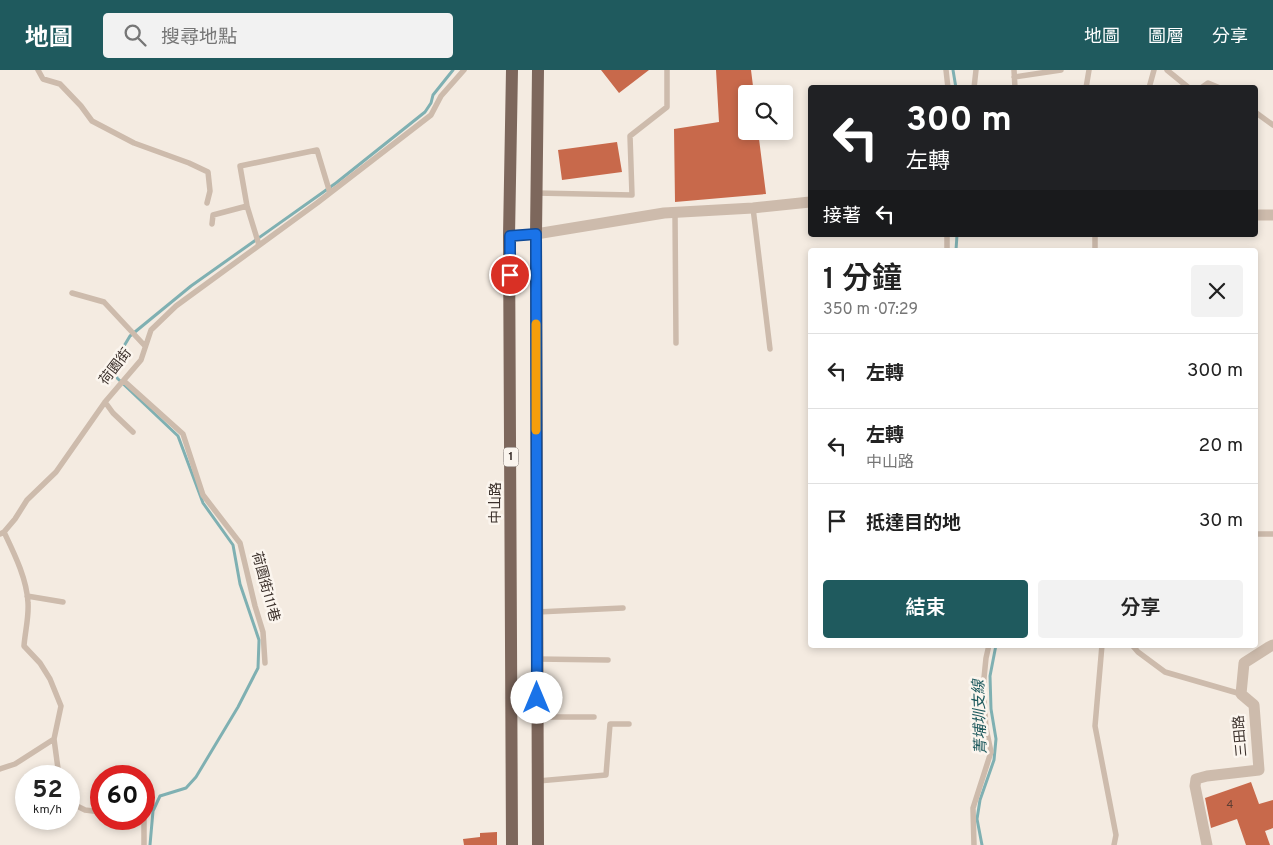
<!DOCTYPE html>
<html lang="zh-TW">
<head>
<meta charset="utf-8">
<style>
	:root { --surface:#fff; --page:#f2f2f2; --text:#222; --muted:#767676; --line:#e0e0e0; --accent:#1f5a5e }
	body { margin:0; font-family:Overpass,"Noto Sans TC",sans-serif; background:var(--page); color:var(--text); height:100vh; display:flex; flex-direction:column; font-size:19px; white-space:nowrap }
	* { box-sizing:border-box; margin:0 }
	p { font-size:16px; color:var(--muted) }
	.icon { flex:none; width:28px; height:28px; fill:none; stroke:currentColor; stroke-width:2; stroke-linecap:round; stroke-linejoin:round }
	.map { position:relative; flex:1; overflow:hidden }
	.sheet { position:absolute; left:808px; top:178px; width:450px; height:400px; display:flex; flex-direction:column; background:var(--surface); border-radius:5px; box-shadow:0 2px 8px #0003 }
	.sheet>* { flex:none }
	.top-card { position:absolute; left:808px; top:15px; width:450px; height:152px; border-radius:5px; box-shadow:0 2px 8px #0003; background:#202124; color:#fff; overflow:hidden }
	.fabs { position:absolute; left:738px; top:15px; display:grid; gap:10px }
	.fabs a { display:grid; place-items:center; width:55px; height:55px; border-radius:5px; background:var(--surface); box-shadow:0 2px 8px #0003; font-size:25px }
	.speed { position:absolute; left:15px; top:695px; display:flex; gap:10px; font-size:25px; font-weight:700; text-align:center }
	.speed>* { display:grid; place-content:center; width:65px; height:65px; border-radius:50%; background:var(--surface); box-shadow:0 2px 8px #0003; line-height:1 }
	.speed small { font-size:12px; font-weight:400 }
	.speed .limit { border:8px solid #d22; background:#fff; color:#111 }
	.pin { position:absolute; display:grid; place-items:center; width:42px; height:42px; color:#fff; margin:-21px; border:2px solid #fff; border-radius:50%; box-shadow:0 1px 5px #0007 }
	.me { position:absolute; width:55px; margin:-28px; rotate:0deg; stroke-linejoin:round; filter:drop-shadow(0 0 4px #0008) }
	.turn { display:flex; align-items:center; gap:18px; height:105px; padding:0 15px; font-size:22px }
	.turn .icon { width:65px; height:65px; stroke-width:2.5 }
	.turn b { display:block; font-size:35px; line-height:42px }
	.then { display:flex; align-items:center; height:48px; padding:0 15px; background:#0003; gap:10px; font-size:19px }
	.round { display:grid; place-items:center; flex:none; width:52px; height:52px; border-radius:5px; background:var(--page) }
	.headline { display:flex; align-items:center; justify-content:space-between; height:85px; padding:0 15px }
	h1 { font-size:30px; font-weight:600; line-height:38px }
	.action { display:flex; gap:10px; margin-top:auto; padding:10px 15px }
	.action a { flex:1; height:58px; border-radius:5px; background:var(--accent); color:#fff; font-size:20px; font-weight:600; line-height:58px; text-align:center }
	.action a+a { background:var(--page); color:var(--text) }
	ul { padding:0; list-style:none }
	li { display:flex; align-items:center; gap:15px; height:75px; padding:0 15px; border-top:1px solid var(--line) }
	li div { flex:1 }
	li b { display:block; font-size:19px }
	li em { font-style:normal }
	header { display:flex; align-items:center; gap:30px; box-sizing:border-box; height:70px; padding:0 25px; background:var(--accent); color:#fff }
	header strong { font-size:24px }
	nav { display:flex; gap:28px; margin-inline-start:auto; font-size:18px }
	.search { width:350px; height:45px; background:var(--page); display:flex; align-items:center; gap:12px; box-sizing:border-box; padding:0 18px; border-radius:5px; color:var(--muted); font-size:19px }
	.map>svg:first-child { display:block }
</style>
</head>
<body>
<header>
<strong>地圖</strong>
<div class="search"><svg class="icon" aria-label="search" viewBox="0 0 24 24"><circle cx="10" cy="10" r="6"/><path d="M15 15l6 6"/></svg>搜尋地點</div>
<nav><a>地圖</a><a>圖層</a><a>分享</a></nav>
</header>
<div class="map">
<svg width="1273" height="775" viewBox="0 0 1273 775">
	<rect width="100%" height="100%" fill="#f4ebe1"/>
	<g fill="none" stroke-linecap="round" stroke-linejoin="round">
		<path stroke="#7fb0b2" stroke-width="3" d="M 953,0 L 956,18
			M 956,180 L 957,165
			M 150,775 L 153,741 L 160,726 L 186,718 L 196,707 L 238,637 L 258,598 L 259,570 L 240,514 L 233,475 L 203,433 L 178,366 L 117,308 L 114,296 L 118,286 L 130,266 L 191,216 L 336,113 L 425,42 L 431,33 L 433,25 L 453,0
			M 982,775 L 977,749 L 980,730 L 994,690 L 996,669 L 991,639 L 990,606 L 996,575"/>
	</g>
	<path fill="#c8694b" d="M 601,0 L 649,0 L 619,23 Z
		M 716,0 L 751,0 L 754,24 L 746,24 L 746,61 L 758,61 L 766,124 L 675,132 L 674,59 L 719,52 Z
		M 617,72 L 622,102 L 562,110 L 558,80 Z
		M 1251,712 L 1259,734 L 1273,730 L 1273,758 L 1265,761 L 1270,775 L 1246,775 L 1237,749 L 1211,758 L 1205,728 Z
		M 497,762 L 497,775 L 464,775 L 463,769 L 480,767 L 480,763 Z"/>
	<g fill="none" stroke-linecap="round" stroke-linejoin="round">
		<path stroke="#cdbbac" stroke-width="5.5" d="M 38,0 L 43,9 L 60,14 L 81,36 L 92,51 L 134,73 L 189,93 L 208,102 L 210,121 L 207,133
			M 946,0 L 948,18
			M 1014,0 L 1015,18
			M 1167,0 L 1189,18
			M 1014,7 L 1061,0
			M 974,18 L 976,0
			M 1086,18 L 1089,0
			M 1149,18 L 1154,0
			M 1201,18 L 1208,13 L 1220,18
			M 1255,42 L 1273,55
			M 536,123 L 632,125 L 630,66 L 667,37 L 667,0
			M 753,138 L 770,279
			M 675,143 L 676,273
			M 212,154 L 213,145 L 247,136
			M 1095,165 L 1095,180
			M 259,175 L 247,136 L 240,96 L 317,80 L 330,123
			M 947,180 L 947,165
			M 72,223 L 104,232 L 145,276
			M 124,311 L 183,364 L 203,425 L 240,473 L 255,536 L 263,562 L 265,593
			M 105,332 L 113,343 L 133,362
			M 4,462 C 14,483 27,509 28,533 C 29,547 25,562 24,576 L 40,593 L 50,609 L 61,636 L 54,669 L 59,706
			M 0,464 L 4,462 L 15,449 L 27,430 L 56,402 L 105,332 L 141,290 L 151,260 L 176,236 L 317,133 L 431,45 L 441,26 L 464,0
			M 1255,464 L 1273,464
			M 27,526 L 63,532
			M 537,542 L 623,538
			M 1102,575 L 1095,656 L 1116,765 L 1114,775
			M 1132,575 L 1138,582 L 1165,602 L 1241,624
			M 537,589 L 608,590
			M 537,647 L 594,647
			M 0,699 L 15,694 L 54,669
			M 538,711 L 606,705 L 610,654 L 629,654
			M 69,732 L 85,740 L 101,742
			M 144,741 L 144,775
			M 974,775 L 973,738 L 991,682 L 986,658 L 983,618 L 986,588 L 989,575"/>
		<path stroke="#cdbbac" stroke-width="11" d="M 1255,145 L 1273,145
			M 509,166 L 536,164 L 664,143 L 753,138 L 810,132
			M 1207,775 L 1195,716 L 1196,709 L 1207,706 L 1259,700 L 1254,635 L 1241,624 L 1244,593 L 1269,577 L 1273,575"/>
		<path stroke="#7d675c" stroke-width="12" d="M 512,0 L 509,166 L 512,775
			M 538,0 L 536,164 L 538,775"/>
	</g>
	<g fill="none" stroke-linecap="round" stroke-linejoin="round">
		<defs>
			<path id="route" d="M 510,205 L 510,166 L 536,164 L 537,628"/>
		</defs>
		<use href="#route" stroke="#114b97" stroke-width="12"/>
		<use href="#route" stroke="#1a73e8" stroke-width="9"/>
		<path stroke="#f59e0b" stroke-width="9" d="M 536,254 L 536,360"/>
	</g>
	<g text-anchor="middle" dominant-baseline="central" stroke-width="5" stroke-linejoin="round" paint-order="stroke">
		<g font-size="11" fill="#5e3e33">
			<text x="1230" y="735">4</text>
		</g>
		<rect fill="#fbf5ee" stroke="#756b66" stroke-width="1" x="503.5" y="377.5" width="15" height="19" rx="4"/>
		<g font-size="12" font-weight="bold" fill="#3b302b">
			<text x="511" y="387">1</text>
		</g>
		<g font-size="14" fill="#3b302b" stroke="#fbf5ee">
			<text transform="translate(116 297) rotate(-52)">荷園街</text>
			<text transform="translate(496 433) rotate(-90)">中山路</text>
			<text transform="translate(265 517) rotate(75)">荷園街111巷</text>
			<text transform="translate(1241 666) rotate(-95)">三田路</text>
		</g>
		<g font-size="15" font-style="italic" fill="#1f5a5e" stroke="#fbf5ee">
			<text transform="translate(981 647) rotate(-92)">菁埔圳支線</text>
		</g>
	</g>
</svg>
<div class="fabs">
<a><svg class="icon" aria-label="search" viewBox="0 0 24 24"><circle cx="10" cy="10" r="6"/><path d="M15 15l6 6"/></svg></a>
</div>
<div class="speed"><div>52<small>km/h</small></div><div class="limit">60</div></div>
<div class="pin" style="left:510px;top:205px;background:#d93025"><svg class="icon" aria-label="arrive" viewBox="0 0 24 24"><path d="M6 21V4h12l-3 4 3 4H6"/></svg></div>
<svg class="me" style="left:537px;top:628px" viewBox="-20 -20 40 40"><circle r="19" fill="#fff"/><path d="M0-13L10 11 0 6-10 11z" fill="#1a73e8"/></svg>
<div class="top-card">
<div class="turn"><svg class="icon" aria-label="left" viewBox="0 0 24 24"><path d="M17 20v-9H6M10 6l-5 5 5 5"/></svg><div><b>300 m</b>左轉</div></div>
<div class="then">接著<svg class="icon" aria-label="left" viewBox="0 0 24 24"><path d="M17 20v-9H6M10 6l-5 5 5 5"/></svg></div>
</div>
<section class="sheet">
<div class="headline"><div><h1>1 分鐘</h1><p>350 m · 07:29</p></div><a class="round"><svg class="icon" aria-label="close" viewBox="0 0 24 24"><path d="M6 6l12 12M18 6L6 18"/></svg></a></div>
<ul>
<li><svg class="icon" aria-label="left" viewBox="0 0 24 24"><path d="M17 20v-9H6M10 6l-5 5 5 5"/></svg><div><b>左轉</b></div><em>300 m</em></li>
<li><svg class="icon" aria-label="left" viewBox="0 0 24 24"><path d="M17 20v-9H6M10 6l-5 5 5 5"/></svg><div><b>左轉</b><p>中山路</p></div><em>20 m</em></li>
<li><svg class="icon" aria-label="arrive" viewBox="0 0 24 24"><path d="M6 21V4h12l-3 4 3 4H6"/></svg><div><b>抵達目的地</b></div><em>30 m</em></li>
</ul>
<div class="action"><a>結束</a><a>分享</a></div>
</section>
</div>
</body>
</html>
